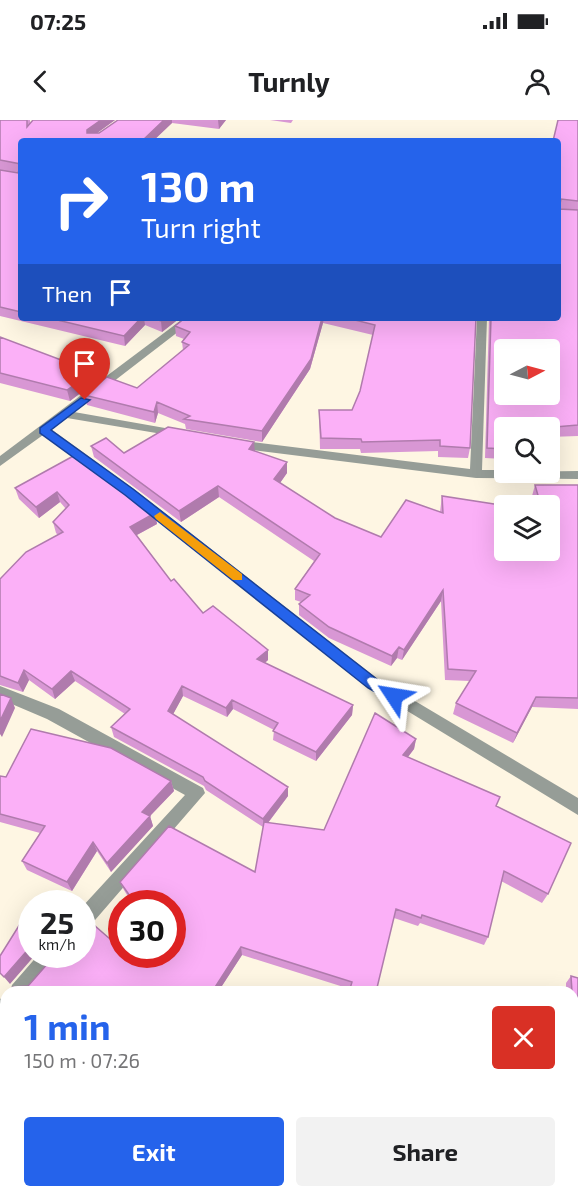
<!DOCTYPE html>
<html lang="en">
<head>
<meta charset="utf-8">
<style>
	:root { --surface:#fff; --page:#f2f2f2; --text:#202124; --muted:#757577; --accent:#2563eb }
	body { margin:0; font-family:"Exo 2",sans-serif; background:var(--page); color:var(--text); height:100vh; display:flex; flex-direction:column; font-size:22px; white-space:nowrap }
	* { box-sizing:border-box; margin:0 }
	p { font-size:20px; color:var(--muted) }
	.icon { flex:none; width:33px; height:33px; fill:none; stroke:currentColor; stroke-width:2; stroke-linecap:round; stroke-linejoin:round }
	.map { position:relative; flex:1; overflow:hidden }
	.drawer { position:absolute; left:0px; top:866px; width:579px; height:212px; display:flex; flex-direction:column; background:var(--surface); border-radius:18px 18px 0 0; box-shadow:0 6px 24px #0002 }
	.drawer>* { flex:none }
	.hud { position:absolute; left:18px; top:18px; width:543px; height:183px; border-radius:6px; box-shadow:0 6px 24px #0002; background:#2563eb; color:#fff; overflow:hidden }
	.needle { width:39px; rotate:84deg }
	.buttons { position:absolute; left:494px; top:219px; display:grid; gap:12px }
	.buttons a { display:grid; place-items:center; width:66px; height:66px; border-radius:6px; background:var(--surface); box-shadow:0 6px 24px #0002; font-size:30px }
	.speed { position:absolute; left:18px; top:770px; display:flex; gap:12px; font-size:30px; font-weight:700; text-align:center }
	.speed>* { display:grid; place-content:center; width:78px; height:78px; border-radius:50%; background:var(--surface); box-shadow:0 6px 24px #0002; line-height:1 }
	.speed small { font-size:15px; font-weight:400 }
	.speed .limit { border:9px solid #d22; background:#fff; color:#111 }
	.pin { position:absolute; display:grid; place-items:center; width:51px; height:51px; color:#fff; margin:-62px -26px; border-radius:50% 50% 50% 0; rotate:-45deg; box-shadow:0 0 6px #0007 }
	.pin .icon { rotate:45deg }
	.me { position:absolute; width:66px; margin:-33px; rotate:303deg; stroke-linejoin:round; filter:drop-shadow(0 0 4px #0008) }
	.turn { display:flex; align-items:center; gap:21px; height:126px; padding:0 24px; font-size:27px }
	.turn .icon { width:78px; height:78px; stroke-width:2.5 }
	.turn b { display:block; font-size:42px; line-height:51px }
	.then { display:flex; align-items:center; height:57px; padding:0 24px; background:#0003; gap:12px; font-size:22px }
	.round { display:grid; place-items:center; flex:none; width:63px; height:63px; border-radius:6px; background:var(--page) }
	.summary { display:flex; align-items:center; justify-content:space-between; height:102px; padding:0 24px }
	h1 { font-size:36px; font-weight:700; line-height:45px; color:var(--accent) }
	.action { display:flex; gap:12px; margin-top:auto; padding:12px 24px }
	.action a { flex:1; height:69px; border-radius:6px; background:var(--accent); color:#fff; font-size:24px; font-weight:700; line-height:69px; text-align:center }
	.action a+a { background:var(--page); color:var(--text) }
	.status { display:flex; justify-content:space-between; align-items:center; height:42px; padding:0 30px; background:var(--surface); direction:ltr }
	.status svg { height:16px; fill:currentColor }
	header { display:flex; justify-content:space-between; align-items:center; height:78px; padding:0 24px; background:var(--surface); font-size:27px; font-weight:700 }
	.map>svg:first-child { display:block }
</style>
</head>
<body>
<div class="status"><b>07:25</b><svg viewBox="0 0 49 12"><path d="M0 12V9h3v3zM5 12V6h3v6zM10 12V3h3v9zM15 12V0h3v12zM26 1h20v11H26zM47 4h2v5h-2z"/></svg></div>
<header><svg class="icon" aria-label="back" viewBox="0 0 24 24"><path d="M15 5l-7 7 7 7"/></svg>Turnly<svg class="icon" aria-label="person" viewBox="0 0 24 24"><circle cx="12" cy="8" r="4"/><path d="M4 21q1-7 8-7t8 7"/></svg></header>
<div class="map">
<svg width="578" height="1076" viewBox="0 0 578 1076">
	<rect width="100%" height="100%" fill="#fef6e3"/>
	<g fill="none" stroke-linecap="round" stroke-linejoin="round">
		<path fill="#969d97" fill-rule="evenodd" d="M 184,198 L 196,198 L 74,292 L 182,311 L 186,312 L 186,318 L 67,298 L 51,309 L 134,369 L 378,559 L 578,678 L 578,695 L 368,567 L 124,375 L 43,315 L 0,346 L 0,336 Z
			M 477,198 L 487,198 L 482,350 L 504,350 L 504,352 L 578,351 L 578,359 L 476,358 L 235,328 L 229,324 L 235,320 L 470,349 Z
			M 0,566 L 59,589 L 203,668 L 205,673 L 89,807 L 82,810 L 82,787 L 185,675 L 47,599 L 0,579 Z
			M 39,834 L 61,834 L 59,841 L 32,872 L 10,872 L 12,865 Z
			M 6,876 L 6,899 L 0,902 L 0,879 Z
			M 0,922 L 6,924 L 6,947 L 0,945 Z
			M 141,1071 L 166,1071 L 168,1076 L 143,1076 Z"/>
	</g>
	<path fill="#d897d4" d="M 0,0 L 30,0 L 30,4 L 33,0 L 115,0 L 97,13 L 99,13 L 118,0 L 226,0 L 219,9 L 172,3 L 153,21 L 21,21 L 21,198 L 180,198 L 162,212 L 145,205 L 125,226 L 0,196 Z
		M 270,0 L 293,0 L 291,3 Z
		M 578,0 L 578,316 L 549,317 L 549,308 L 504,308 L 504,339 L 485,338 L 489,198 L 558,198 L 558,21 Z
		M 185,198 L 476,198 L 470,328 L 468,338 L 438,337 L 438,331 L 361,333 L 360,329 L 320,329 L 319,290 L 352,290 L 360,271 L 373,215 L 323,203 L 310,249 L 262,322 L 186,309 L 185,304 L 158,293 L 155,303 L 87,285 L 84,275 L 137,268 L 183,230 L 182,222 L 184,219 L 176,216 L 175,206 Z
		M 0,217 L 93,252 L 95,262 L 70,281 L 0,263 Z
		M 91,326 L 124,333 L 254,331 L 287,353 L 280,363 L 335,398 L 381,417 L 440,392 L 442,376 L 504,430 L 549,386 L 534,386 L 532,376 L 535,365 L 578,365 L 578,589 L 532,587 L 513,623 L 453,594 L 456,583 L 470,561 L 445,560 L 441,481 L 402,540 L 397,538 L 391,546 L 329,518 L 299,495 L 299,484 L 301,482 L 295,480 L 295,469 L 314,441 L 219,377 L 181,402 L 94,337 Z
		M 77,334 L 155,393 L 157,404 L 137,415 L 171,461 L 203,493 L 268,540 L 265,543 L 353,585 L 352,595 L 316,641 L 273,620 L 274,610 L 233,589 L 227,597 L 183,576 L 173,594 L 288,676 L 268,703 L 324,710 L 416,619 L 414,629 L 408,637 L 496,686 L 548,774 L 542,783 L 501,761 L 488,817 L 484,825 L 420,803 L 418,806 L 394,798 L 350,869 L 242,835 L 218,872 L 18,872 L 172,783 L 132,783 L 124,770 L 120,762 L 255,752 L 263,707 L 206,670 L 204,666 L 114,617 L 111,607 L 125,594 L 75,561 L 55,579 L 29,560 L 23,572 L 0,565 L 0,459 L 58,415 L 56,413 L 53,402 L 66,389 L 60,382 L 39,398 L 19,379 L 15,368 Z
		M 0,656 L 6,657 L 171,661 L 174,671 L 150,696 L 153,706 L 111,752 L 97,731 L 72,771 L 27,750 L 22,741 L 40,713 L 0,702 Z
		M 571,856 L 578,858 L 578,1013 L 573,1014 L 573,872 L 566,872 L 566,863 Z"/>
	<path fill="#b07bad" d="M 101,0 L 115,0 L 89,19 L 87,13 L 87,10 Z
		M 164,0 L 172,0 L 172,3 L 153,21 L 142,21 Z
		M 218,0 L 226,0 L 219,9 Z
		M 141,198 L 144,198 L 145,205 L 125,226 L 124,216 Z
		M 165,198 L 180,198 L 162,212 L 161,201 Z
		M 322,198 L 324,198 L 323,203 L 310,249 L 262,322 L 262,311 Z
		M 93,252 L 95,262 L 70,281 L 67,270 Z
		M 157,282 L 158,293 L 155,303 L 154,292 Z
		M 254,322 L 255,333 L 249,329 Z
		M 287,342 L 287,353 L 275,370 L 274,359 Z
		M 218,366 L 219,377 L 181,402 L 179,391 Z
		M 57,372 L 60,382 L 39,398 L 36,387 Z
		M 155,393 L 157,404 L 133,417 L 130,407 Z
		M 443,470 L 441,481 L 402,540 L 404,530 Z
		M 399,527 L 397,538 L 391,546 L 392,536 Z
		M 268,530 L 268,540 L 257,549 L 257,539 Z
		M 24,550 L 29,560 L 23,572 L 18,563 Z
		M 71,551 L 75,561 L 55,579 L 52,569 Z
		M 182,566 L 183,576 L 170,600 L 168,591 Z
		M 536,577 L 532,587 L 513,623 L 517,613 Z
		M 11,578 L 15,588 L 2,617 L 0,614 L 0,601 Z
		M 232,580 L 233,589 L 227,597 L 226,588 Z
		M 353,585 L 352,595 L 316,641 L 316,632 Z
		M 416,619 L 414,629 L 401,646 L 403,635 Z
		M 171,661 L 174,671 L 150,696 L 153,706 L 111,752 L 107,743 L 142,692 Z
		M 288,667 L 288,676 L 264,708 L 263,699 Z
		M 93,722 L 97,731 L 72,771 L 67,762 Z
		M 32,825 L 32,834 L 36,834 L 10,864 L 4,857 Z
		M 241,827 L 242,835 L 218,872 L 212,872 Z
		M 37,1071 L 45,1071 L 42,1076 L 34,1076 Z"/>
	<path fill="#fbb0f7" stroke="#b07bad" stroke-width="1.5" fill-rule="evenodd" d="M 0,0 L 27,0 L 27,7 L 33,0 L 101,0 L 87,10 L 87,13 L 99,13 L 118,0 L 164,0 L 142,21 L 21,21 L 21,44 L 0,40 Z
		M 558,0 L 578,0 L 578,81 L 561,79 L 559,89 L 578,90 L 578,305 L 543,308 L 504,308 L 504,329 L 487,328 L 491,198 L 558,198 L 558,21 L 553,21 ZM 504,230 L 549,230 L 549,274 L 504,274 Z
		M 21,44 L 21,192 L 0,187 L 0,50 L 18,53 Z
		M 49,198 L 141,198 L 124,216 Z
		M 152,198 L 165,198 L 161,201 Z
		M 185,198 L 322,198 L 311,239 L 262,311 L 184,299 L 190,296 L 157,282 L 154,292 L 84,275 L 107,257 L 137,268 L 189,225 L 182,222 L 190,212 L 175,206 Z
		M 347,198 L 476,198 L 470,328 L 440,326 L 440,320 L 362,322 L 361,319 L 321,318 L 319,290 L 352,290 L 360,271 L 375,205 Z
		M 0,217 L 93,252 L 67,270 L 0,253 Z
		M 168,307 L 254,322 L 249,329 L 287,342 L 274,359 L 335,398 L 381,417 L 406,380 L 443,393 L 442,376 L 507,386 L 504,386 L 504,430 L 549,430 L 549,386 L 541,386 L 535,365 L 578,365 L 578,578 L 536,577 L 517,613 L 456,583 L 476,551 L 448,549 L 443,470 L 404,530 L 399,527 L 392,536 L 329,507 L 299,484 L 310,475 L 295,469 L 320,434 L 218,366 L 179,391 L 91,326 L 106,318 L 124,333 Z
		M 77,334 L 155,393 L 130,407 L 171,461 L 174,459 L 203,493 L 213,486 L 268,530 L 257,539 L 353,585 L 316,632 L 273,611 L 278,603 L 232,580 L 226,588 L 182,566 L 168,591 L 288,667 L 263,699 L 205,661 L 203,657 L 111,607 L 130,589 L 71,551 L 52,569 L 24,550 L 18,563 L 0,556 L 0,459 L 26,432 L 63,412 L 53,402 L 69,385 L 57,372 L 36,387 L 15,368 Z
		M 0,574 L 11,578 L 0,601 Z
		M 375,593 L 416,619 L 403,635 L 500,677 L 496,686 L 571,723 L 548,774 L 504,751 L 488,817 L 422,795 L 421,798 L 396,789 L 376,872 L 349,872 L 352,862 L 241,827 L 212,872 L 19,872 L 14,867 L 28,866 L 56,834 L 82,834 L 82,802 L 87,799 L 110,819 L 122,806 L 122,834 L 172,834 L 172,783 L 135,783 L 120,762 L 169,706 L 255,752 L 264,702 L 324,710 Z
		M 31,609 L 111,628 L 171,661 L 142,692 L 150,696 L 107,743 L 93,722 L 67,762 L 22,741 L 45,706 L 0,694 L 0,656 L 6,657 Z
		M 20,804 L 32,809 L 32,825 L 4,857 L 0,853 L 0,836 Z
		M 571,856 L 578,858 L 578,1010 L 573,1011 L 573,872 L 572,872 Z
		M 6,1050 L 6,1071 L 37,1071 L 34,1076 L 0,1076 L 0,1058 Z
		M 205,1071 L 233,1071 L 238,1076 L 214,1076 Z
		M 271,1071 L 303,1071 L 309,1076 L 268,1076 Z
		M 378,1071 L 385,1071 L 392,1076 L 376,1076 Z"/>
	<path fill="#2563eb" stroke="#184099" stroke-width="1.5" d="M 81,278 L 90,280 L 51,310 L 133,369 L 378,560 L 399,572 L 399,580 L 389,580 L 368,568 L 125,375 L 40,313 L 40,308 Z"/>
	<path fill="#f59e0b" d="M 160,392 L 242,454 L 242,460 L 233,460 L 156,399 L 154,396 Z"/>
</svg>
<div class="buttons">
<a><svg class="needle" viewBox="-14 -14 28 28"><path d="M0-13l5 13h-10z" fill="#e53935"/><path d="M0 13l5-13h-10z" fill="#757577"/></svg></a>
<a><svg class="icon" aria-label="search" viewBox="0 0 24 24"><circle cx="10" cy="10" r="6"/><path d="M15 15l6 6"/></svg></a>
<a><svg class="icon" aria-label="layers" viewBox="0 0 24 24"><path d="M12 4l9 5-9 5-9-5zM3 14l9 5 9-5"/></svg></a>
</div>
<div class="speed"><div>25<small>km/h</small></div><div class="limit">30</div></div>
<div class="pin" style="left:85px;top:280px;background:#d93025"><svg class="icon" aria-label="arrive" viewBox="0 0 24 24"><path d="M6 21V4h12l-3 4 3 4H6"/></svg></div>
<svg class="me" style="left:394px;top:576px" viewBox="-20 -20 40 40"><path d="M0-17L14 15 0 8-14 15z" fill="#2563eb" stroke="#fff" stroke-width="4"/></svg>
<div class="hud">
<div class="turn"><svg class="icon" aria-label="right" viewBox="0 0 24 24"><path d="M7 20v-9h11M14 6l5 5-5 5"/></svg><div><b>130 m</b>Turn right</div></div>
<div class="then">Then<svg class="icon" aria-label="arrive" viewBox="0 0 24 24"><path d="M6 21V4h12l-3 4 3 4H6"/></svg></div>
</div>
<section class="drawer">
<div class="summary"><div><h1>1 min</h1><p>150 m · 07:26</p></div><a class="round" style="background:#d93025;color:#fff"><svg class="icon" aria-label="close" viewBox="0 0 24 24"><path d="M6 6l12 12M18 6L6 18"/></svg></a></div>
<div class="action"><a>Exit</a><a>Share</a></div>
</section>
</div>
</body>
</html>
